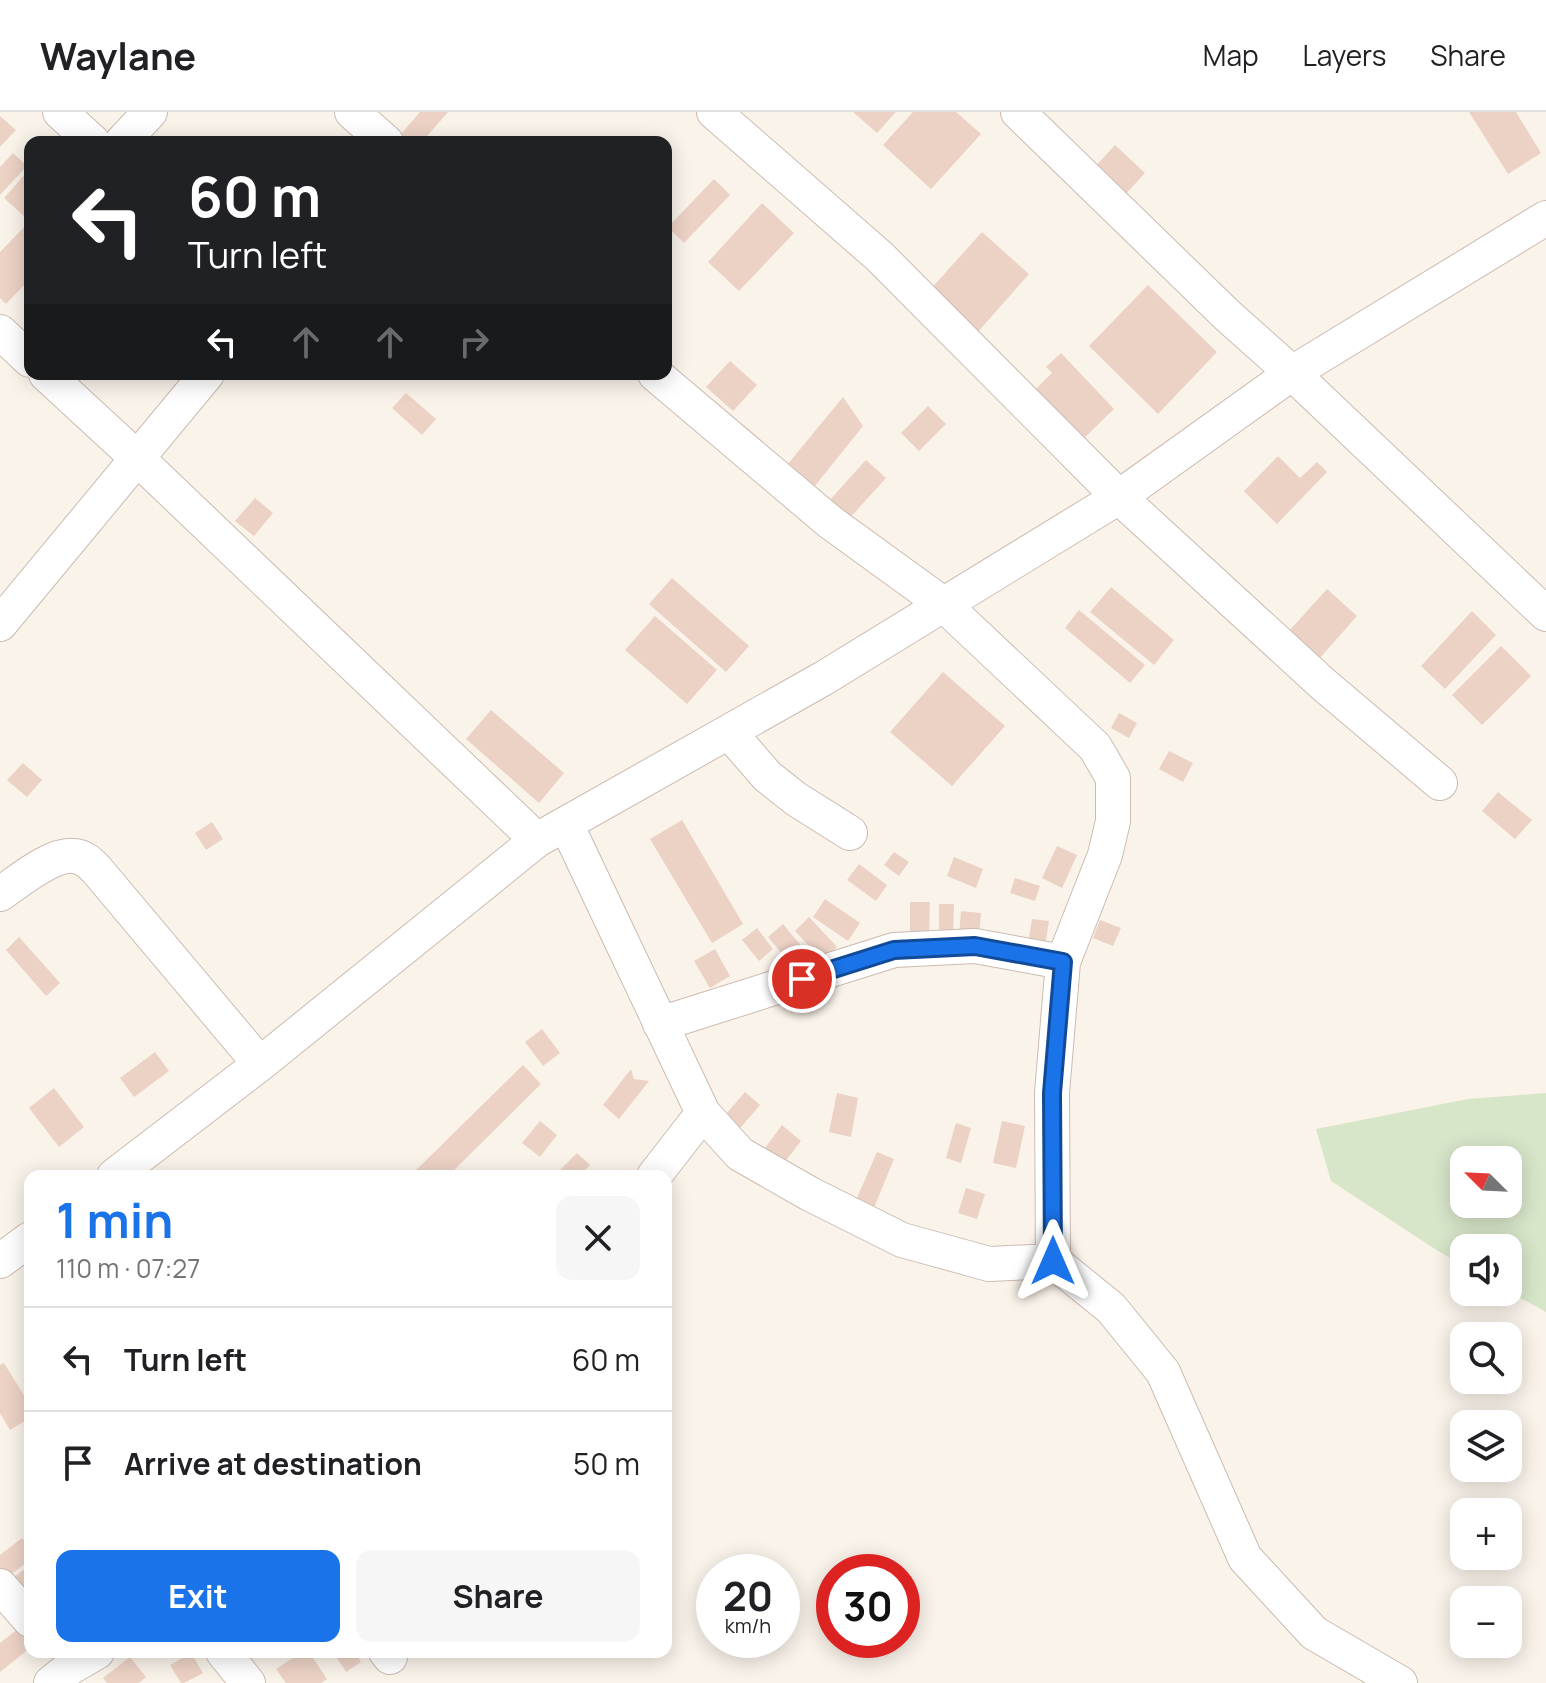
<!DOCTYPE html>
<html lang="en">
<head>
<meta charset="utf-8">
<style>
	:root { --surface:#fff; --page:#f6f6f6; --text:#202124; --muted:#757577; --line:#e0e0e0; --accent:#1a73e8 }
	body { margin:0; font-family:Manrope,sans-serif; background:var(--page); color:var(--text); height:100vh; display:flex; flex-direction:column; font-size:30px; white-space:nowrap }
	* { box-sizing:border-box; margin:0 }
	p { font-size:26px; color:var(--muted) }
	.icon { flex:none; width:44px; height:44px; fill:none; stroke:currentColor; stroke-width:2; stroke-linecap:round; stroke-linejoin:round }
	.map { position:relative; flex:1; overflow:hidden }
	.details { position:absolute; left:24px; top:1058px; width:648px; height:488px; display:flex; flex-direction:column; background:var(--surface); border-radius:16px; box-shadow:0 4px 20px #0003 }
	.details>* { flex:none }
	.hud { position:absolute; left:24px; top:24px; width:648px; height:244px; border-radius:16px; box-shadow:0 4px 20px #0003; background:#202124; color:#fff; overflow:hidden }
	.needle { width:52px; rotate:294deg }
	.buttons { position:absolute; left:1450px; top:1034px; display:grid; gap:16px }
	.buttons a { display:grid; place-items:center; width:72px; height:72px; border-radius:16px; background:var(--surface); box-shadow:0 4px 20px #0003; font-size:40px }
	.speed { position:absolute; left:696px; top:1442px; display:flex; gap:16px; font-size:40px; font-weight:700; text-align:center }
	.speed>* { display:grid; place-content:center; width:104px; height:104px; border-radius:50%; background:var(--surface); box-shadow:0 4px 20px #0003; line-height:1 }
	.speed small { font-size:20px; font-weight:400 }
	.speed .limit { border:12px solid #d22; background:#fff; color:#111 }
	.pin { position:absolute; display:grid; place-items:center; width:68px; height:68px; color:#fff; margin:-34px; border:4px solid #fff; border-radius:50%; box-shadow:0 2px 8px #0007 }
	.me { position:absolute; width:88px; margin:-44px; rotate:0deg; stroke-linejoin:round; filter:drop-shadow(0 0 6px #0008) }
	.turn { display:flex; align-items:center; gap:28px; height:168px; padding:0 32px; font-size:36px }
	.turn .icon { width:104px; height:104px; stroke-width:2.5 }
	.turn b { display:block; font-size:56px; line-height:68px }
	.lanes { display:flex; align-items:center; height:76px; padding:0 32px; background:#0003; justify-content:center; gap:40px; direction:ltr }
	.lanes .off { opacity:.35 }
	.round { display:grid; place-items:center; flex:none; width:84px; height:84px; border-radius:16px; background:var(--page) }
	.summary { display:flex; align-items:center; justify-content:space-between; height:136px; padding:0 32px }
	h1 { font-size:48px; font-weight:700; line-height:60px; color:var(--accent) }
	.cta { display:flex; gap:16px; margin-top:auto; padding:16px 32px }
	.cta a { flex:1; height:92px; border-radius:16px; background:var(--accent); color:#fff; font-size:32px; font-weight:700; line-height:92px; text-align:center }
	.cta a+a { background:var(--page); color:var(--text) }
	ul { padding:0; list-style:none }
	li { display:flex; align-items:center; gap:24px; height:104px; padding:0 32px; border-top:2px solid var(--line) }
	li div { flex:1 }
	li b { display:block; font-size:30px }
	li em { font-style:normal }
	header { display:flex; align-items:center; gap:48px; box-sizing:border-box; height:112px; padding:0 40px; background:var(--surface); border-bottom:2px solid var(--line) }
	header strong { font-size:38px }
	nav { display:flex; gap:44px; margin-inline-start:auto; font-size:28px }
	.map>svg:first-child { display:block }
</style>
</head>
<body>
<header>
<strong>Waylane</strong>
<nav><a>Map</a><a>Layers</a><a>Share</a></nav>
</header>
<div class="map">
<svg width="1546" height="1571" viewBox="0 0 1546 1571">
	<rect width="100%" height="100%" fill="#faf3ea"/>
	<path fill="#d7e6c9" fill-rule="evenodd" d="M 1546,981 L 1546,1200 L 1508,1179 L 1508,1136 L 1464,1136 L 1464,1154 L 1435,1137 L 1331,1069 L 1316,1017 L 1468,987 ZM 1464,1048 L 1508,1048 L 1508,1092 L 1464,1092 Z"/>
	<path fill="#ecd2c5" d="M 420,0 L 448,0 L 422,30 L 410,30 L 401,22 Z
		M 853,0 L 896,0 L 877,21 Z
		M 913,0 L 956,0 L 981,22 L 931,77 L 883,33 Z
		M 1469,0 L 1516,0 L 1541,41 L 1508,62 Z
		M 0,4 L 16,18 L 0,35 Z
		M 1115,33 L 1145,61 L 1123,85 L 1093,57 Z
		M 13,41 L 27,54 L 0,83 L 0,55 Z
		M 27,60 L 30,63 L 30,97 L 24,104 L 4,86 Z
		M 714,67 L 730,83 L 684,131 L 668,115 Z
		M 762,91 L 794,121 L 739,179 L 708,150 Z
		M 30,109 L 30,167 L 6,192 L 0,186 L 0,140 Z
		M 982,120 L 1029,162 L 976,222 L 929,179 Z
		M 1148,173 L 1217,240 L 1158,302 L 1089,234 Z
		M 1061,241 L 1114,297 L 1081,329 L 1034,279 L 1052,261 L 1046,255 Z
		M 730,249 L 757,273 L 733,299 L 706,275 Z
		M 406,281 L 436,307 L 422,323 L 392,296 Z
		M 843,285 L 863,314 L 810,380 L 783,358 Z
		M 928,294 L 946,312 L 919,339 L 901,321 Z
		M 1278,344 L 1300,366 L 1317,350 L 1327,360 L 1277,412 L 1244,379 Z
		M 866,348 L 886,366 L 848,408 L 828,390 Z
		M 255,386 L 273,401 L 254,424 L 235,409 Z
		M 672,466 L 749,534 L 726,560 L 649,492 Z
		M 1111,475 L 1174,528 L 1154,553 L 1090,500 Z
		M 1327,477 L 1357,504 L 1319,547 L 1289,519 Z
		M 1079,498 L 1145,553 L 1130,571 L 1065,516 Z
		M 1472,499 L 1496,523 L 1445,577 L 1421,554 Z
		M 655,504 L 717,558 L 687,592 L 625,538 Z
		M 1501,534 L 1531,564 L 1482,613 L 1452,583 Z
		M 943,560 L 1005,614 L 952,674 L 890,620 Z
		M 491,598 L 564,661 L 539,691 L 466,627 Z
		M 1119,601 L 1137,611 L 1129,626 L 1111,616 Z
		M 1169,639 L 1193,651 L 1183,670 L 1159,657 Z
		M 23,651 L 42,668 L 27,685 L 7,668 Z
		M 1498,680 L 1532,708 L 1515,727 L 1482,699 Z
		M 682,708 L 743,812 L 712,831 L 650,727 Z
		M 212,710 L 223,727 L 206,738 L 195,721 Z
		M 1057,734 L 1077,743 L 1062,776 L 1042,766 Z
		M 894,740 L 909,750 L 899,764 L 884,753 Z
		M 954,745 L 983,757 L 976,776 L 947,764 Z
		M 859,752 L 887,773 L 876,789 L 847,768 Z
		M 1015,766 L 1040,774 L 1035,789 L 1010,781 Z
		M 825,787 L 860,811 L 848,829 L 813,805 Z
		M 910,790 L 930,790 L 929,822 L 910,823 Z
		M 939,792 L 954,792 L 953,823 L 939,822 Z
		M 961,799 L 981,801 L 979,825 L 959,823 Z
		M 809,805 L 837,835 L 823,849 L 795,819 Z
		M 1032,807 L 1049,809 L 1044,840 L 1027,837 Z
		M 1100,808 L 1121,816 L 1113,834 L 1093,826 Z
		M 783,812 L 802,835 L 787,848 L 768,825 Z
		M 757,816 L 773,837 L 759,849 L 742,828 Z
		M 19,825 L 60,871 L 46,884 L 6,838 Z
		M 715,837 L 730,864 L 710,876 L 694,849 Z
		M 542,917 L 560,941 L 543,954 L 525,930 Z
		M 155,940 L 169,959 L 134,985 L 120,966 Z
		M 523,953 L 541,972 L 448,1064 L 410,1064 Z
		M 631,957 L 634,967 L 649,969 L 619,1007 L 603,993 Z
		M 54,976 L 84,1015 L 59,1035 L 29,996 Z
		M 745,980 L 760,993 L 735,1022 L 720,1009 Z
		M 837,981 L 858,986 L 851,1025 L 829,1020 Z
		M 540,1009 L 557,1023 L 540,1045 L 522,1031 Z
		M 1002,1009 L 1025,1014 L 1016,1056 L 993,1051 Z
		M 956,1011 L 971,1016 L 961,1051 L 946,1046 Z
		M 782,1013 L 801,1029 L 784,1051 L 765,1036 Z
		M 877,1040 L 894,1047 L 871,1103 L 853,1095 Z
		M 577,1041 L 590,1053 L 579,1064 L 562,1064 L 558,1060 Z
		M 966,1076 L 985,1082 L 977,1107 L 958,1101 Z
		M 4,1251 L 30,1293 L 30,1306 L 10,1318 L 0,1301 L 0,1253 Z
		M 22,1426 L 30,1436 L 30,1448 L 5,1467 L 0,1460 L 0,1443 Z
		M 30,1453 L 30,1479 L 22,1485 L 10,1468 Z
		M 18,1517 L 30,1532 L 30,1536 L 0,1560 L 0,1531 Z
		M 302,1540 L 309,1540 L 327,1567 L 321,1571 L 286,1571 L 276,1557 Z
		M 347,1540 L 355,1540 L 361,1550 L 346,1560 L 337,1546 Z
		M 191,1541 L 203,1561 L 184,1571 L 181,1571 L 170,1553 Z
		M 130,1545 L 146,1565 L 139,1571 L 107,1571 L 103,1566 Z"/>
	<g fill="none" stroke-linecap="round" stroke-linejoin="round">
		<defs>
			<path id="minor" d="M 60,0 L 93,30
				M 352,0 L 386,30
				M 714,0 L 879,144 L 1119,385 L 1323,572 L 1440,671
				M 1018,0 L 1227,203 L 1292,261 L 1546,502
				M 122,30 L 150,0
				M 0,220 L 30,248
				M 46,262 L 137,346 L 537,728
				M 655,262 L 830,410 L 943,492 L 1095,635 L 1113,666 L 1113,709 L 1105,743 L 1063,850 L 1052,981 L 1053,1149
				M 0,512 L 207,262
				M 729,620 L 767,664 L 796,687 L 850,721
				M 566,712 L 703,1001 L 740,1042 L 810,1082 L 902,1128 L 989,1152 L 1053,1149 L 1111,1196 L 1163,1260 L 1245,1446 L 1314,1521 L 1400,1571
				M 0,782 C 18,770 52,741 74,744 C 84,745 89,750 96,757 L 260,952
				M 660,912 L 894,838 L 975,834 L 1063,850
				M 114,1064 L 260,952 L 537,728 L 824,566 L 1119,385 L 1292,261 L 1546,106
				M 654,1064 L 703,1001
				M 0,1149 L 30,1127
				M 0,1474 L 30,1508
				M 223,1540 L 248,1571
				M 386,1540 L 390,1545
				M 51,1571 L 71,1555 L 97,1540"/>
		</defs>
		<use href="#minor" stroke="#cbbbb1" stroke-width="36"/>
		<use href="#minor" stroke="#fff" stroke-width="34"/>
	</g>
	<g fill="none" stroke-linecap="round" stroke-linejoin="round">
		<defs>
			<path id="route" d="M 802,867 L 894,838 L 975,834 L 1063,850 L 1052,981 L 1053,1149"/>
		</defs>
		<use href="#route" stroke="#114b97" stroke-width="20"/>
		<use href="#route" stroke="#1a73e8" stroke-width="14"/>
	</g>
</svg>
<div class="buttons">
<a><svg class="needle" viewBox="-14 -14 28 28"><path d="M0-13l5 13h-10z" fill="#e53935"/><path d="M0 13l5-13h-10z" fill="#757577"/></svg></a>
<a><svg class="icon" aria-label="sound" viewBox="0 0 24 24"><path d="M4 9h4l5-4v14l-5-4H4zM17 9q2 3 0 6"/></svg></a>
<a><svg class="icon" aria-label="search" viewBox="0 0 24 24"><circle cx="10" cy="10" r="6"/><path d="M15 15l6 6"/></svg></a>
<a><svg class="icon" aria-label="layers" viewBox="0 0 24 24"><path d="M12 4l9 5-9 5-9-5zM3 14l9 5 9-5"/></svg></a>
<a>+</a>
<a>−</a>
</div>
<div class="speed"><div>20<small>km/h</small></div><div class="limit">30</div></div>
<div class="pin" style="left:802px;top:867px;background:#d93025"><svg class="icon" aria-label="arrive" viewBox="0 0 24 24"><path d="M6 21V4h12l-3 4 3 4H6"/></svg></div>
<svg class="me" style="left:1053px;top:1149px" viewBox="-20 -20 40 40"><path d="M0-17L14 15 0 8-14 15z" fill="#1a73e8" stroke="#fff" stroke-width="4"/></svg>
<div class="hud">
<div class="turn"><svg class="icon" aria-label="left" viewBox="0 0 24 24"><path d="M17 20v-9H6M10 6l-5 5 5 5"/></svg><div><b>60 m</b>Turn left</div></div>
<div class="lanes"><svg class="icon" aria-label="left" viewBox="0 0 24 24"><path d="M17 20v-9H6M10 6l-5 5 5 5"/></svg><svg class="icon off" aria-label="ahead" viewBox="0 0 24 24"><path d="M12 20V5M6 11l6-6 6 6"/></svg><svg class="icon off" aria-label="ahead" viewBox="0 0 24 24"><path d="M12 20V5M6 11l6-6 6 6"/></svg><svg class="icon off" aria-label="right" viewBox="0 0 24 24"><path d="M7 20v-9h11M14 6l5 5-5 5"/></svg></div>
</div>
<section class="details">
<div class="summary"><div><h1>1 min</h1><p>110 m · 07:27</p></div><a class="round"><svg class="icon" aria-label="close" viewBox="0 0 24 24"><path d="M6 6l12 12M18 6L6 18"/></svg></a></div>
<ul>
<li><svg class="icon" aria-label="left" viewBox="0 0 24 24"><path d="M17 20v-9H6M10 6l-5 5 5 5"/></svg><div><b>Turn left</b></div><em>60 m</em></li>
<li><svg class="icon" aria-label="arrive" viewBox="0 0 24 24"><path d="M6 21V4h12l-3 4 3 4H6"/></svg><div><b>Arrive at destination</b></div><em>50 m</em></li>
</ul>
<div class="cta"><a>Exit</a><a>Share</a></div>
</section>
</div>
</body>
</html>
